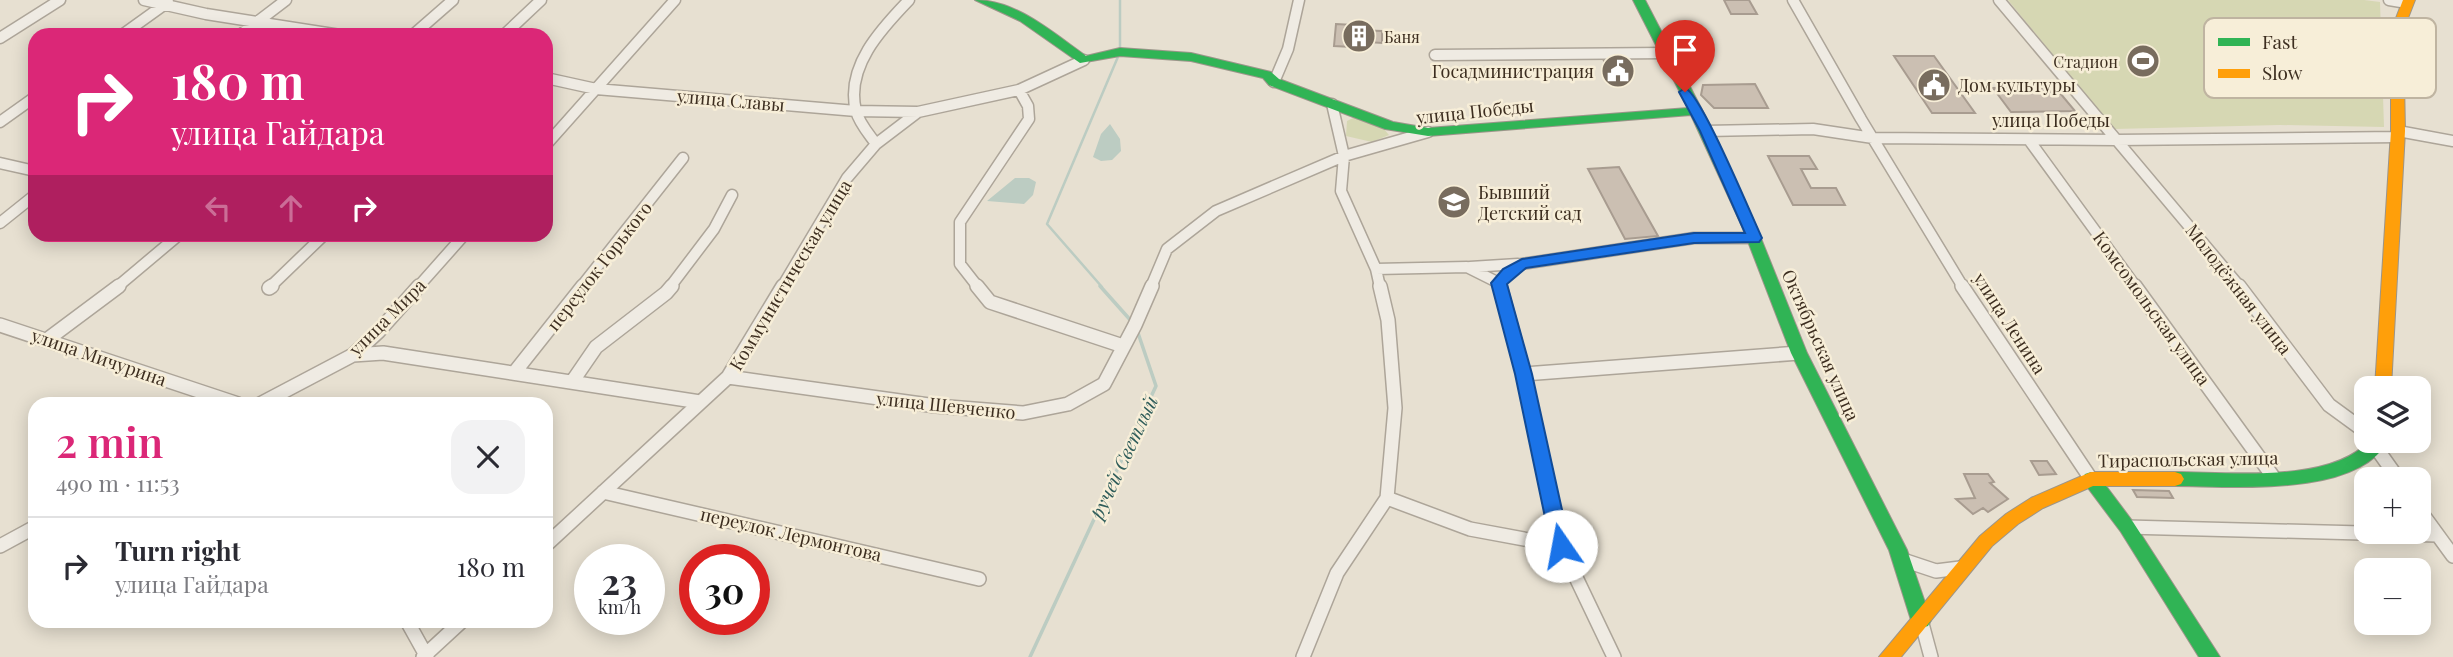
<!DOCTYPE html>
<html lang="en">
<head>
<meta charset="utf-8">
<style>
	:root { --surface:#fff; --page:#f2f2f3; --text:#2b2b33; --muted:#7c7c81; --line:#e1e1e2; --accent:#db2777 }
	body { margin:0; font-family:"Playfair Display",serif; background:var(--page); color:var(--text); height:100vh; display:flex; flex-direction:column; font-size:26px; white-space:nowrap }
	* { box-sizing:border-box; margin:0 }
	p { font-size:23px; color:var(--muted) }
	.icon { flex:none; width:38px; height:38px; fill:none; stroke:currentColor; stroke-width:2; stroke-linecap:round; stroke-linejoin:round }
	.map { position:relative; flex:1; overflow:hidden }
	.panel { position:absolute; left:28px; top:397px; width:525px; height:231px; display:flex; flex-direction:column; background:var(--surface); border-radius:21px; box-shadow:0 4px 18px #0003 }
	.panel>* { flex:none }
	.hud { position:absolute; left:28px; top:28px; width:525px; height:214px; border-radius:21px; box-shadow:0 4px 18px #0003; background:#db2777; color:#fff; overflow:hidden }
	.fabs { position:absolute; left:2354px; top:376px; display:grid; gap:14px }
	.fabs a { display:grid; place-items:center; width:77px; height:77px; border-radius:14px; background:var(--surface); box-shadow:0 4px 18px #0003; font-size:35px }
	.speed { position:absolute; left:574px; top:544px; display:flex; gap:14px; font-size:35px; font-weight:700; text-align:center }
	.speed>* { display:grid; place-content:center; width:91px; height:91px; border-radius:50%; background:var(--surface); box-shadow:0 4px 18px #0003; line-height:1 }
	.speed small { font-size:18px; font-weight:400 }
	.speed .limit { border:10px solid #d22; background:#fff; color:#111 }
	.pin { position:absolute; display:grid; place-items:center; width:60px; height:60px; color:#fff; margin:-72px -30px; border-radius:50% 50% 50% 0; rotate:-45deg; box-shadow:0 0 7px #0007 }
	.pin .icon { rotate:45deg }
	.me { position:absolute; width:77px; margin:-38px; rotate:348deg; stroke-linejoin:round; filter:drop-shadow(0 0 5px #0008) }
	.turn { display:flex; align-items:center; gap:24px; height:147px; padding:0 28px; font-size:32px }
	.turn .icon { width:91px; height:91px; stroke-width:2.5 }
	.turn b { display:block; font-size:49px; line-height:60px }
	.lanes { display:flex; align-items:center; height:66px; padding:0 28px; background:#0003; justify-content:center; gap:35px; direction:ltr }
	.lanes .off { opacity:.35 }
	.round { display:grid; place-items:center; flex:none; width:74px; height:74px; border-radius:21px; background:var(--page) }
	.summary { display:flex; align-items:center; justify-content:space-between; height:119px; padding:0 28px }
	h1 { font-size:42px; font-weight:600; line-height:52px; color:var(--accent) }
	ul { padding:0; list-style:none }
	li { display:flex; align-items:center; gap:21px; height:98px; padding:0 28px; border-top:2px solid var(--line) }
	li div { flex:1 }
	li b { display:block; font-size:26px }
	li em { font-style:normal }
	.map>svg:first-child { display:block }
</style>
</head>
<body>
<div class="map">
<svg width="2453" height="657" viewBox="0 0 2453 657">
	<rect width="100%" height="100%" fill="#e7e0d1"/>
	<path fill="#d6d7b3" d="M 2008,0 L 2364,0 L 2380,2 L 2384,127 L 2280,125 L 2114,129 Z
		M 1355,117 L 1383,128 L 1389,135 L 1372,142 L 1346,136 L 1347,121 Z"/>
	<path fill="#bcccc2" d="M 1110,124 L 1120,139 L 1121,151 L 1112,160 L 1101,161 L 1093,157 L 1101,134 Z
		M 1015,178 L 1029,178 L 1036,182 L 1033,195 L 1024,204 L 987,201 Z"/>
	<g fill="none" stroke-linecap="round" stroke-linejoin="round">
		<path stroke="#bcccc2" stroke-width="2.5" d="M 1102,287 L 1047,224 L 1120,52 L 1120,0"/>
		<path stroke="#bcccc2" stroke-width="3.5" d="M 1100,286 L 1133,323
			M 1030,657 L 1156,386 L 1137,330"/>
	</g>
	<path fill="#cbbfb2" stroke="#a89c90" stroke-width="2" d="M 1724,0 L 1749,0 L 1757,14 L 1731,14 Z
		M 1336,24 L 1353,25 L 1353,30 L 1382,31 L 1382,43 L 1352,41 L 1352,47 L 1334,46 Z
		M 1894,56 L 1934,56 L 1975,113 L 1932,113 Z
		M 1604,61 L 1623,61 L 1630,79 L 1611,79 Z
		M 1755,84 L 1768,108 L 1714,108 L 1701,95 L 1703,85 Z
		M 2055,87 L 2075,111 L 2011,112 L 1993,88 Z
		M 1768,156 L 1809,156 L 1817,169 L 1801,169 L 1811,188 L 1836,188 L 1845,205 L 1793,205 Z
		M 1619,167 L 1658,236 L 1625,239 L 1588,169 Z
		M 2031,461 L 2047,461 L 2056,474 L 2039,475 Z
		M 1964,474 L 1988,474 L 1994,482 L 1990,483 L 2008,499 L 1988,512 L 1983,508 L 1973,514 L 1956,499 L 1975,498 Z
		M 2133,490 L 2169,491 L 2173,498 L 2137,497 Z"/>
	<g fill="none" stroke-linecap="round" stroke-linejoin="round">
		<defs>
			<path id="street-far1" d="M 144,0 L 206,14 L 340,35
				M 1793,0 L 1861,119 L 1963,287
				M 1999,0 L 2240,287
				M 2389,0 L 2407,3
				M 122,35 L 168,2
				M 240,35 L 286,0
				M 413,35 L 453,0
				M 504,35 L 541,0
				M 0,38 L 60,0
				M 1435,55 L 1665,53
				M 546,78 L 596,89 L 856,111 L 918,112
				M 1274,82 L 1288,49 L 1299,0
				M 1332,104 L 1344,156 L 1341,191 L 1376,269 L 1380,287
				M 0,122 L 35,97
				M 1706,131 L 1813,129 L 1873,138 L 2116,140 L 2397,137
				M 2398,131 L 2453,141
				M 2029,140 L 2136,287
				M 876,144 C 869,134 859,123 856,111 C 845,67 881,29 909,0
				M 546,145 L 675,0
				M 0,163 L 35,171
				M 0,223 L 35,195
				M 1470,267 L 1518,264
				M 1376,269 L 1467,267 L 1499,283
				M 117,287 L 180,234
				M 270,287 L 325,234
				M 418,287 L 465,234
				M 581,287 L 683,158
				M 670,287 L 714,229 L 732,195
				M 782,287 L 847,178 L 876,144 L 918,112 L 1019,90 L 1084,60
				M 978,287 L 960,264 L 960,222 L 1029,119 L 1028,106 L 1019,90
				M 1151,287 L 1167,249 L 1216,211 L 1344,156 L 1428,132
				M 1500,287 L 1499,283 L 1508,272 L 1522,264 L 1694,238 L 1754,238"/>
			<path id="street" d="M 977,286 L 990,302 L 1123,346
				M 1500,286 L 1524,374 L 1561,546 L 1614,657
				M 1962,286 L 2091,479
				M 2135,286 L 2274,478
				M 2239,286 L 2329,405 L 2366,432
				M 269,288 L 272,286
				M 0,325 L 238,404
				M 48,339 L 119,286
				M 353,355 L 383,353 L 700,402
				M 514,373 L 583,286
				M 1524,374 L 1799,353
				M 728,377 L 936,406 L 1023,413 L 1068,404 L 1104,384 L 1135,325 L 1152,286
				M 572,382 L 596,347 L 666,293 L 672,286
				M 260,404 L 353,355 L 379,331 L 419,286
				M 2377,449 L 2399,480
				M 603,492 L 979,579
				M 1387,498 L 1470,529 L 1561,546
				M 2418,508 L 2453,556
				M 2127,527 L 2437,535
				M 546,545 L 728,377 L 783,286
				M 0,546 L 35,527
				M 1903,560 L 1936,571 L 1960,568
				M 1921,620 L 1931,657
				M 407,621 L 427,657
				M 423,657 L 462,621
				M 1303,657 L 1337,573 L 1387,498 L 1395,408 L 1388,320 L 1380,286"/>
			<path id="fast" d="M 975,0 C 1017,0 1053,33 1086,56 L 1120,48 L 1191,53 L 1271,72 L 1279,79 L 1393,122 L 1428,128 L 1688,108 L 1633,0 L 1645,0 L 1713,131 L 1756,226 L 1807,353 L 1907,550 L 1931,620 L 1928,626 L 1921,628 L 1914,626 L 1911,620 L 1889,550 L 1791,353 L 1742,226 L 1691,115 L 1428,136 L 1385,129 L 1269,85 L 1263,78 L 1191,61 L 1120,56 L 1080,63 L 1020,21 Z
				M 2369,441 L 2388,441 C 2356,498 2231,486 2175,486 L 2169,484 L 2166,479 L 2169,474 L 2175,472 C 2229,472 2330,484 2369,441 Z
				M 2091,472 L 2097,474 L 2133,522 L 2220,657 L 2199,657 L 2121,532 L 2085,484 L 2082,479 L 2085,474 Z"/>
			<path id="slow" d="M 2403,0 L 2415,0 L 2403,31 L 2405,131 L 2391,388 L 2375,388 L 2391,131 L 2391,31 Z
				M 2091,472 L 2175,472 L 2181,474 L 2184,479 L 2181,484 L 2175,486 L 2093,486 L 2043,508 L 2018,524 L 1992,546 L 1901,657 L 1879,657 L 1980,536 L 2006,514 L 2031,498 Z"/>
		</defs>
		<use href="#street-far1" stroke="#ada599" stroke-width="13"/>
		<use href="#street" stroke="#ada599" stroke-width="16"/>
		<use href="#fast" stroke="#9c958a" stroke-width="2"/>
		<use href="#slow" stroke="#9c958a" stroke-width="2"/>
		<use href="#street-far1" stroke="#efebe3" stroke-width="10"/>
		<use href="#street" stroke="#efebe3" stroke-width="13"/>
		<use href="#fast" fill="#30b455" fill-rule="evenodd"/>
		<use href="#slow" fill="#ff9f0a" fill-rule="evenodd"/>
	</g>
	<path fill="#1a73e8" stroke="#114b97" stroke-width="2" d="M 1685,88 C 1701,93 1751,215 1762,238 L 1759,242 L 1694,243 L 1526,268 L 1507,284 L 1532,374 L 1570,546 L 1567,552 L 1561,554 L 1554,552 L 1551,546 L 1515,374 L 1491,283 L 1503,269 L 1522,259 L 1694,233 L 1745,233 L 1700,131 L 1679,92 Z"/>
	<defs>
		<symbol id="building-disc" viewBox="-11 -11 22 22"><circle r="9.5" fill="#786c5e" stroke="#f7eed8"/><path d="M-4-6H4V6H1V3H-1V6H-4ZM-2.5-4.3h1.7v1.8h-1.7ZM.8-4.3h1.7v1.8H.8ZM-2.5-1h1.7V.8h-1.7ZM.8-1h1.7V.8H.8Z" fill="#fff"/></symbol>
		<symbol id="stadium-disc" viewBox="-11 -11 22 22"><circle r="9.5" fill="#786c5e" stroke="#f7eed8"/><path d="M0-5a6.5 5 0 1 0 0 10a6.5 5 0 1 0 0-10ZM-3.5-1.8h7v3.6h-7Z" fill="#fff"/></symbol>
		<symbol id="civic-disc" viewBox="-11 -11 22 22"><circle r="9.5" fill="#786c5e" stroke="#f7eed8"/><path d="M-.6-6.5H3V-4.5H.6V-3L4-1V1h2V6H-6V1h2V-1L-.6-3ZM-1.2 2.5V6h2.4V2.5Z" fill="#fff"/></symbol>
		<symbol id="school-disc" viewBox="-11 -11 22 22"><circle r="9.5" fill="#786c5e" stroke="#f7eed8"/><path d="M0-5L7-2L0 1L-7-2ZM-4 1L0 2.5L4 1V4Q0 6-4 4Z" fill="#fff"/></symbol>
	</defs>
	<g fill-rule="evenodd">
		<use href="#building-disc" x="1340" y="17" width="38" height="38"/>
		<use href="#stadium-disc" x="2124" y="42" width="38" height="38"/>
		<use href="#civic-disc" x="1599" y="52" width="38" height="38"/>
		<use href="#civic-disc" x="1915" y="66" width="38" height="38"/>
		<use href="#school-disc" x="1435" y="183" width="38" height="38"/>
	</g>
	<g text-anchor="middle" dominant-baseline="central" stroke-width="5" stroke-linejoin="round" paint-order="stroke">
		<g font-size="16" fill="#3d2e20" stroke="#f7eed8" text-anchor="start">
			<text x="1384" y="36">Баня</text>
			<text x="2118" y="61" text-anchor="end">Стадион</text>
		</g>
		<g font-size="18" fill="#3d2e20" stroke="#f7eed8" text-anchor="start">
			<text x="1594" y="71" text-anchor="end">Госадминистрация</text>
			<text x="1958" y="85">Дом культуры</text>
			<text x="1478" y="192">Бывший<tspan x="1478" dy="21">Детский сад</tspan></text>
		</g>
		<g font-size="18" fill="#3d2e20" stroke="#f7eed8">
			<text transform="translate(731 100) rotate(5)">улица Славы</text>
			<text transform="translate(1475 111) rotate(-6)">улица Победы</text>
			<text x="2051" y="120">улица Победы</text>
			<text transform="translate(599 266) rotate(-52)">переулок Горького</text>
			<text transform="translate(790 275) rotate(-59)">Коммунистическая улица</text>
			<text transform="translate(2239 289) rotate(52)">Молодёжная улица</text>
			<text transform="translate(2152 308) rotate(54)">Комсомольская улица</text>
			<text transform="translate(387 317) rotate(-45)">улица Мира</text>
			<text transform="translate(2010 323) rotate(57)">улица Ленина</text>
			<text transform="translate(1821 345) rotate(66)">Октябрьская улица</text>
			<text transform="translate(99 357) rotate(19)">улица Мичурина</text>
			<text transform="translate(946 405) rotate(6)">улица Шевченко</text>
			<text transform="translate(2188 459) rotate(-1)">Тираспольская улица</text>
			<text transform="translate(791 534) rotate(13)">переулок Лермонтова</text>
		</g>
		<g font-size="19" font-style="italic" fill="#2f5d5a" stroke="#f7eed8">
			<text transform="translate(1123 457) rotate(-65)">ручей Светлый</text>
		</g>
	</g>
	<rect x="2204" y="18" width="232" height="80" rx="10" fill="#f7eed8" stroke="#bfb4a1" stroke-width="2"/>
	<rect x="2218" y="38" width="32" height="8" fill="#30b455"/>
	<rect x="2218" y="69" width="32" height="9" fill="#ff9f0a"/>
	<g font-size="19" fill="#3d2e20">
		<text x="2262" y="49">Fast</text>
		<text x="2262" y="80">Slow</text>
	</g>
</svg>
<div class="fabs">
<a><svg class="icon" aria-label="layers" viewBox="0 0 24 24"><path d="M12 4l9 5-9 5-9-5zM3 14l9 5 9-5"/></svg></a>
<a>+</a>
<a>−</a>
</div>
<div class="speed"><div>23<small>km/h</small></div><div class="limit">30</div></div>
<div class="pin" style="left:1685px;top:92px;background:#d93025"><svg class="icon" aria-label="arrive" viewBox="0 0 24 24"><path d="M6 21V4h12l-3 4 3 4H6"/></svg></div>
<svg class="me" style="left:1561px;top:546px" viewBox="-20 -20 40 40"><circle r="19" fill="#fff"/><path d="M0-13L10 11 0 6-10 11z" fill="#1a73e8"/></svg>
<div class="hud">
<div class="turn"><svg class="icon" aria-label="right" viewBox="0 0 24 24"><path d="M7 20v-9h11M14 6l5 5-5 5"/></svg><div><b>180 m</b>улица Гайдара</div></div>
<div class="lanes"><svg class="icon off" aria-label="left" viewBox="0 0 24 24"><path d="M17 20v-9H6M10 6l-5 5 5 5"/></svg><svg class="icon off" aria-label="ahead" viewBox="0 0 24 24"><path d="M12 20V5M6 11l6-6 6 6"/></svg><svg class="icon" aria-label="right" viewBox="0 0 24 24"><path d="M7 20v-9h11M14 6l5 5-5 5"/></svg></div>
</div>
<section class="panel">
<div class="summary"><div><h1>2 min</h1><p>490 m · 11:53</p></div><a class="round"><svg class="icon" aria-label="close" viewBox="0 0 24 24"><path d="M6 6l12 12M18 6L6 18"/></svg></a></div>
<ul>
<li><svg class="icon" aria-label="right" viewBox="0 0 24 24"><path d="M7 20v-9h11M14 6l5 5-5 5"/></svg><div><b>Turn right</b><p>улица Гайдара</p></div><em>180 m</em></li>
</ul>
</section>
</div>
</body>
</html>
